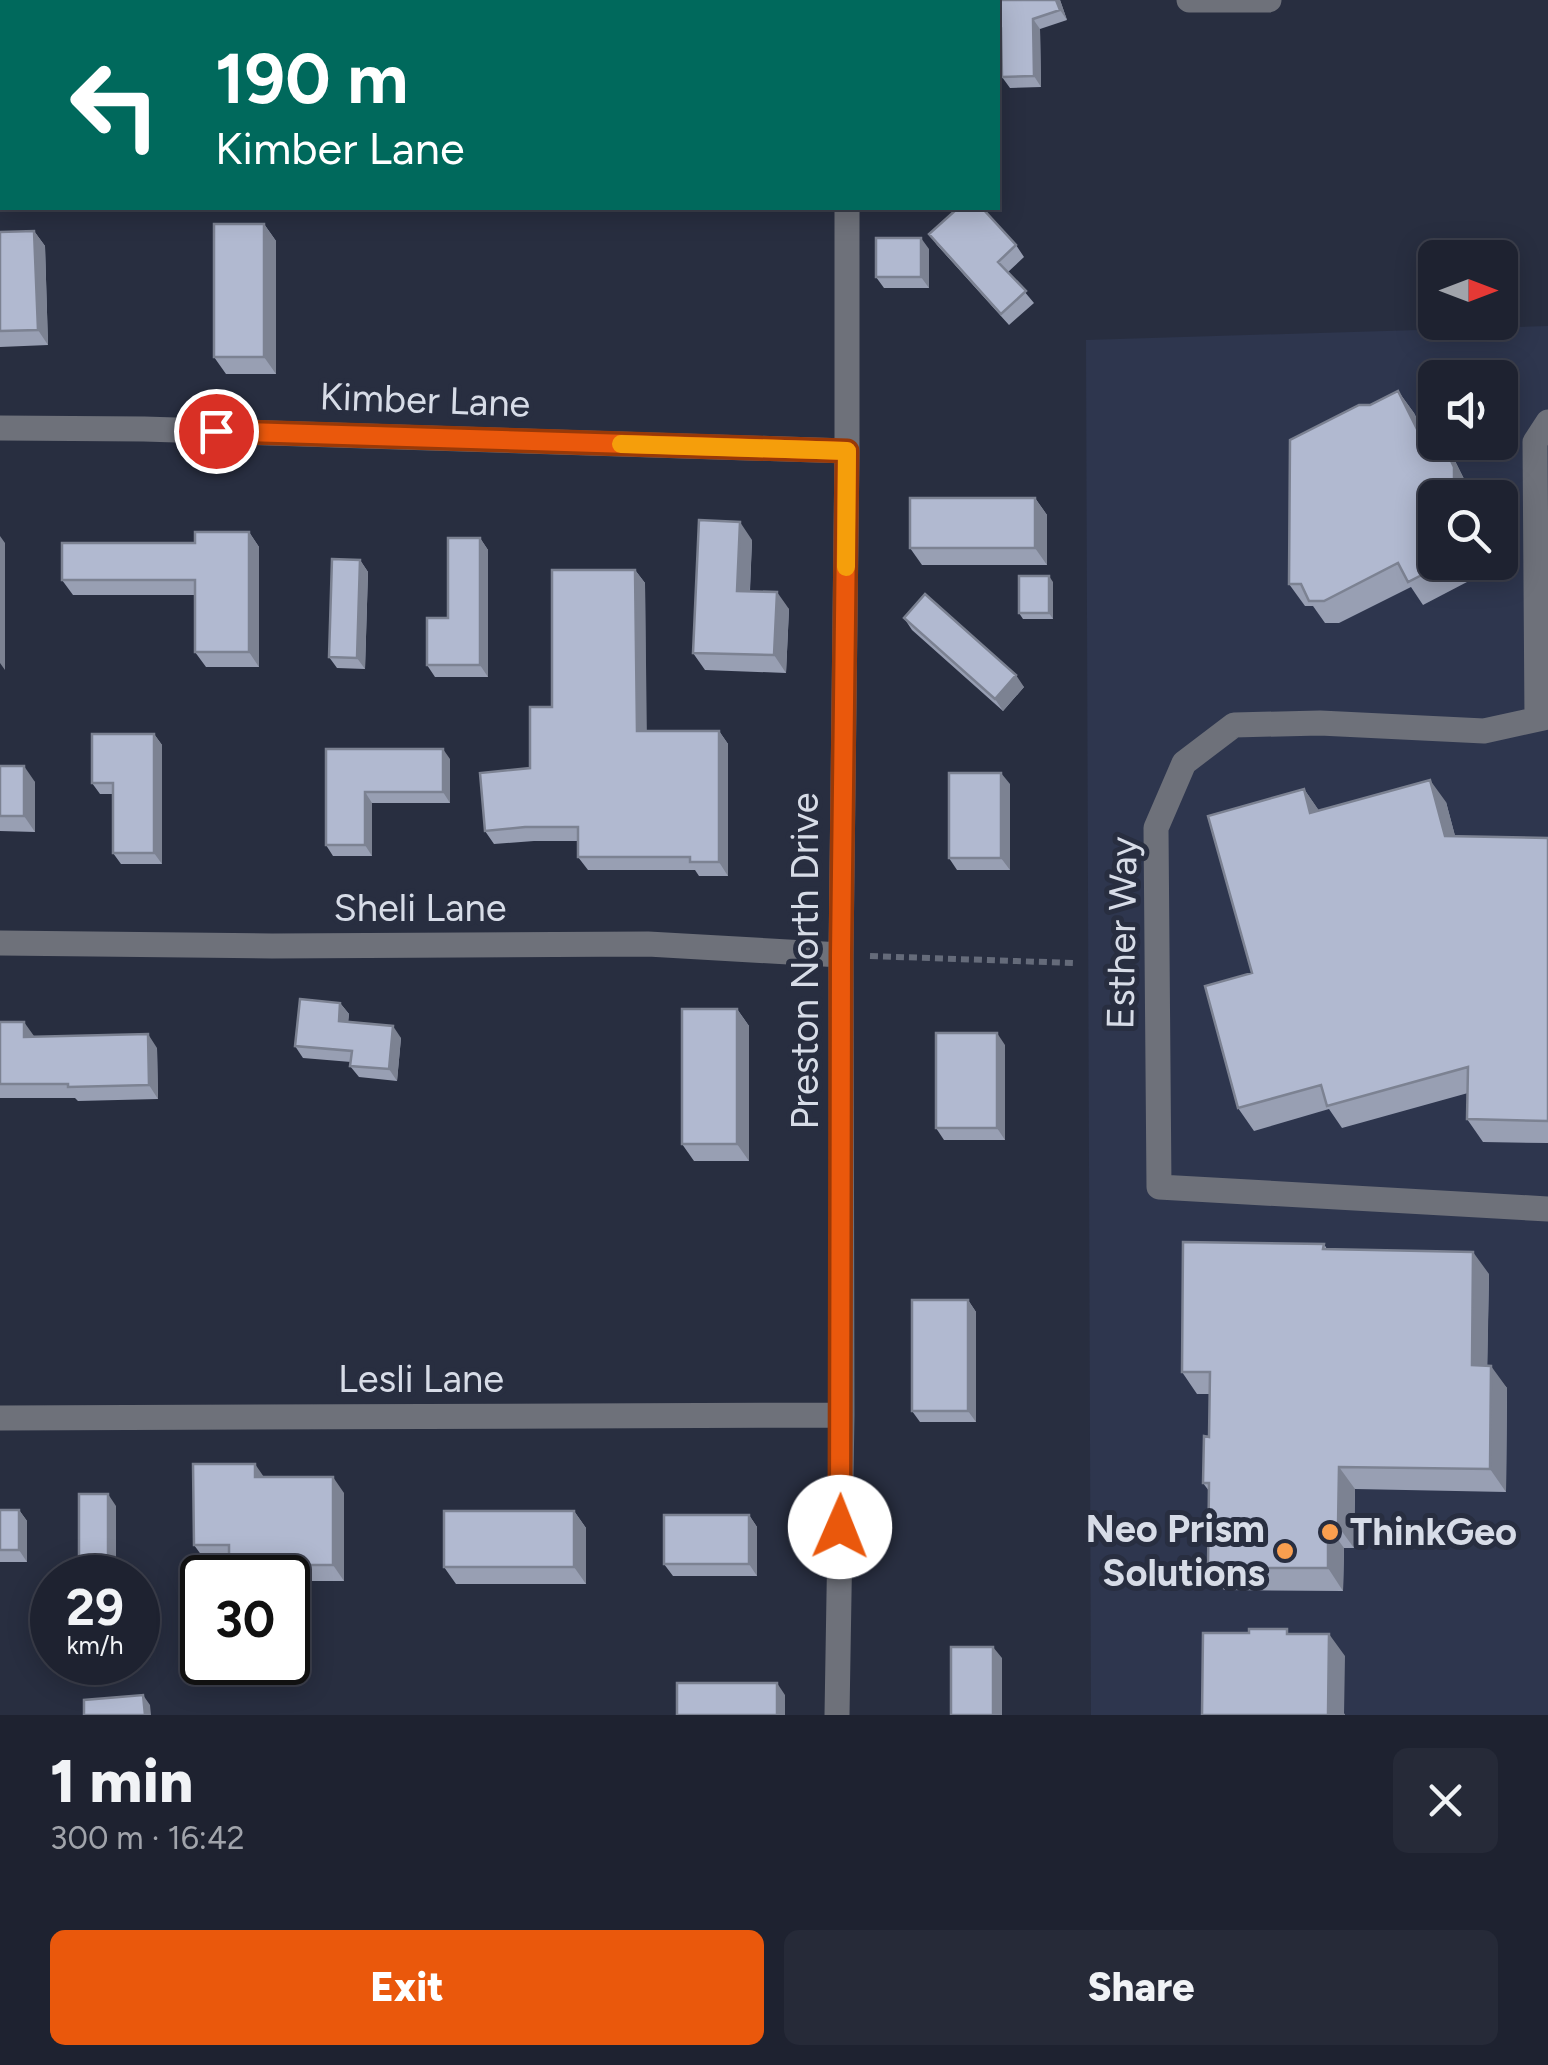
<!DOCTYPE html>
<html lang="en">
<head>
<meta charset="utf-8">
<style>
	:root { --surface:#1e2230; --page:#262a38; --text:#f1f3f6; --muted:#a1a4ab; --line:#3c3f4c; --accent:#ea580c }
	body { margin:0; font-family:Figtree,sans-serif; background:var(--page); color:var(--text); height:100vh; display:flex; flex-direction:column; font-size:38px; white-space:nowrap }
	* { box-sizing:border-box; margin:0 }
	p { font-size:32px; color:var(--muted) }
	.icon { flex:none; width:55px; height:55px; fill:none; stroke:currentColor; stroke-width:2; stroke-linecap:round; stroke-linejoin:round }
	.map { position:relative; height:1715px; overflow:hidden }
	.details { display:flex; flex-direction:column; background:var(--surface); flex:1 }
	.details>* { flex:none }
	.top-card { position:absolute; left:0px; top:0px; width:1000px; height:210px; box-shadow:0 5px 25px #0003,0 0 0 2px var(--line); background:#00695c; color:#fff; overflow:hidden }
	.needle { width:65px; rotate:90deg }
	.controls { position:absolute; left:1418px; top:240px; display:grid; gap:20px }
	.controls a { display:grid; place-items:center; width:100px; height:100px; border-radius:15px; background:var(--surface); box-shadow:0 5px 25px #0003,0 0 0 2px var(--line); font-size:50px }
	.speed { position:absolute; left:30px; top:1555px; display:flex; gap:20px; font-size:50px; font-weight:700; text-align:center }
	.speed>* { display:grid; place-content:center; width:130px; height:130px; border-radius:50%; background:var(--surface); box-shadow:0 5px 25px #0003,0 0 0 2px var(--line); line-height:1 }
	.speed small { font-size:25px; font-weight:400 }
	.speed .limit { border:5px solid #111; border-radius:15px; background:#fff; color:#111 }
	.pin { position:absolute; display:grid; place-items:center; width:85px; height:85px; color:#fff; margin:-42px; border:5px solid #fff; border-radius:50%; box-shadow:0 2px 10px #0007 }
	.me { position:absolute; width:110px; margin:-55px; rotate:1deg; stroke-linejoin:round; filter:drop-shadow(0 0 8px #0008) }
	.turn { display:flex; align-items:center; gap:35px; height:210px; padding:0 50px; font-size:45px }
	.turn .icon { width:130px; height:130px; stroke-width:2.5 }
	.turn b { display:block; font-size:70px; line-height:85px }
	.round { display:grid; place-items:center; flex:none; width:105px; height:105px; border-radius:15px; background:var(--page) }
	.head { display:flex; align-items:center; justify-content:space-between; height:170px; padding:0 50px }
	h1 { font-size:60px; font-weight:800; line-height:75px }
	.button { display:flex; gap:20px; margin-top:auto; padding:20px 50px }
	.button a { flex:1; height:115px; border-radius:15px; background:var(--accent); color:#fff; font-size:40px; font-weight:800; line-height:115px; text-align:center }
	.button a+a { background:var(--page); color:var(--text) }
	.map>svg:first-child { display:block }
</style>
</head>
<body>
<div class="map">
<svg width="1548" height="1715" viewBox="0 0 1548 1715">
	<rect width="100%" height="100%" fill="#282e40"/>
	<path fill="#2e364e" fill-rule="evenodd" d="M 1548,326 L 1548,1715 L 1091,1715 L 1086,340 ZM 1435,378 L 1500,378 L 1500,442 L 1435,442 ZM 1435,498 L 1500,498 L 1500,562 L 1435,562 Z"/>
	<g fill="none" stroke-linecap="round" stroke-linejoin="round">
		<path stroke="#656b7a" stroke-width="6" stroke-dasharray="8 5" stroke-linecap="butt" d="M 870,956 L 1073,963"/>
		<path stroke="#6e717a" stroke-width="25" d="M 382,0 L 382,2
			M 847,0 L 847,2
			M 1189,0 L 1269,0
			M 0,428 L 144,429 L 847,451
			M 1548,717 L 1484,731 L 1320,723 L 1234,725 L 1184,763 L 1156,828 L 1159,1187 L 1548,1209
			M 1537,719 L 1535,442 L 1548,422
			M 0,943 L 272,946 L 648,944 L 841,955
			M 0,1418 L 842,1415
			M 837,1715 L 842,1415 L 841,955 L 847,451 L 847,208"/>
	</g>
	<path fill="#989fb3" d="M 1060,0 L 1067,20 L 1040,29 L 1041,87 L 1010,88 L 1002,77 L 1001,42 L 998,43 L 998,2 Z
		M 264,224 L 276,241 L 276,374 L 226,374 L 214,357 Z
		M 34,231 L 45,246 L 48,345 L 0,347 L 0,232 Z
		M 929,234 L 1016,245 L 1024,257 L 1008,272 L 1034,303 L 1009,325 L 937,245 Z
		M 929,249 L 929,288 L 884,288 L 876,277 Z
		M 1398,391 L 1414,413 L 1426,437 L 1435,442 L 1443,442 L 1454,459 L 1469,489 L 1469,498 L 1435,498 L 1435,562 L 1458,562 L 1467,582 L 1423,605 L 1411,587 L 1339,623 L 1325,623 L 1313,606 L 1305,606 L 1289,584 L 1370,405 Z
		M 1035,498 L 1047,515 L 1047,565 L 922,565 L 910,548 Z
		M 249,532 L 259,547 L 259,667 L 206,667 L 195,652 L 195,595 L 73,595 L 62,580 L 195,543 Z
		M 480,538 L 488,550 L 488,677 L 435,677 L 427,665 Z
		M 752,540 L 750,591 L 789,609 L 786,673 L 705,670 L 693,653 Z
		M 360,560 L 368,572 L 365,669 L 337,668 L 329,657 Z
		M 635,570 L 645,583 L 646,731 L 719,731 L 728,744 L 728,876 L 699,876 L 695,870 L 588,870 L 578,857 L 578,841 L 534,841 L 494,844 L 485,831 L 530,768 L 552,707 Z
		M 1053,582 L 1053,619 L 1023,619 L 1019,613 Z
		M 904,618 L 1024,687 L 1003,711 L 912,630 Z
		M 154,734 L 162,745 L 162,864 L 121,864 L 113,853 L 113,794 L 100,794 L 92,783 Z
		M 326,749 L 450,759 L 450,803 L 372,803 L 372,856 L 333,856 L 326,845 Z
		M 0,766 L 35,782 L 35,832 L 0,831 Z
		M 1010,784 L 1010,870 L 957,870 L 949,858 Z
		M 1304,789 L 1319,811 L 1446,802 L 1455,836 L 1548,838 L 1548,1143 L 1483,1142 L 1467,1119 L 1468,1093 L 1342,1128 L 1329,1109 L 1254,1131 L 1238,1108 L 1252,973 Z
		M 340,1003 L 349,1014 L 348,1022 L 401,1038 L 397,1081 L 359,1077 L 350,1066 L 351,1062 L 303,1058 L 295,1046 Z
		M 737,1009 L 749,1026 L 749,1161 L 694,1161 L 682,1144 Z
		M 0,1022 L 34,1037 L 157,1048 L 158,1099 L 78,1101 L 75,1098 L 0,1098 Z
		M 1005,1045 L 1005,1140 L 944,1140 L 936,1128 Z
		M 1324,1244 L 1327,1249 L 1489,1274 L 1487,1366 L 1507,1388 L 1506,1492 L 1355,1489 L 1354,1548 L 1344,1548 L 1343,1591 L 1224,1590 L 1208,1568 L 1209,1491 L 1203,1483 L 1209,1437 L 1210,1394 L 1197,1394 L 1182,1372 Z
		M 968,1300 L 976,1312 L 976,1422 L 920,1422 L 912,1411 Z
		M 264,1477 L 344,1493 L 344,1581 L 288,1581 L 288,1578 L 235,1578 L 229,1569 L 229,1560 L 205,1560 L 194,1545 Z
		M 0,1510 L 19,1510 L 27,1521 L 27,1562 L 0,1562 Z
		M 574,1511 L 586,1528 L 586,1584 L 456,1584 L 444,1567 Z
		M 749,1515 L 757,1527 L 757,1576 L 673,1576 L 664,1564 Z"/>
	<path fill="#7c8292" d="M 1056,0 L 1060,0 L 1067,20 L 1060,10 Z
		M 1033,19 L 1040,29 L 1041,87 L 1034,76 Z
		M 264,224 L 276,241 L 276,374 L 264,357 Z
		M 34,231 L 45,246 L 48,345 L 38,330 Z
		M 921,238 L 929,249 L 929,288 L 921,277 Z
		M 1398,391 L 1414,413 L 1437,459 L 1421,437 Z
		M 1442,442 L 1454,459 L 1469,489 L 1469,498 L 1457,498 L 1454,490 Z
		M 1035,498 L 1047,515 L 1047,565 L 1035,548 Z
		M 740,522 L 752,540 L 749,608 L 737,591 Z
		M 249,532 L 259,547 L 259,667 L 249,652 Z
		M 0,536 L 5,543 L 5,670 L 0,663 Z
		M 480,538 L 488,550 L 488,677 L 480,665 Z
		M 360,560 L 368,572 L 365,669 L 357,658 Z
		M 1453,562 L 1458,562 L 1467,582 Z
		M 635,570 L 645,583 L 647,744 L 637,731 Z
		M 1049,576 L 1053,582 L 1053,619 L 1049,613 Z
		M 777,592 L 789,609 L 786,673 L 774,655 Z
		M 1016,675 L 1024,687 L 1003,711 L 995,699 Z
		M 719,731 L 728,744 L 728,876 L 719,862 Z
		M 154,734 L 162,745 L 162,864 L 154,853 Z
		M 443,749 L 450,759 L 450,803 L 443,792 Z
		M 24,766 L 35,782 L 35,832 L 24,816 Z
		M 1001,773 L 1010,784 L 1010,870 L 1001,858 Z
		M 1430,780 L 1446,802 L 1461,858 L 1445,836 Z
		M 1304,789 L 1320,812 L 1310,813 Z
		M 365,792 L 372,803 L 372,856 L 365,845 Z
		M 340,1003 L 349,1014 L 347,1033 L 339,1021 Z
		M 737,1009 L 749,1026 L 749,1161 L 737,1144 Z
		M 24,1022 L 34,1036 L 24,1037 Z
		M 393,1026 L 401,1038 L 397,1081 L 389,1069 Z
		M 997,1033 L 1005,1045 L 1005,1140 L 997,1128 Z
		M 148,1034 L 157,1048 L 158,1099 L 149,1085 Z
		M 1473,1252 L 1489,1274 L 1487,1387 L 1472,1365 Z
		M 968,1300 L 976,1312 L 976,1422 L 968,1411 Z
		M 1491,1366 L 1507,1388 L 1506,1492 L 1490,1469 Z
		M 255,1464 L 266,1480 L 255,1477 Z
		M 1339,1467 L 1355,1489 L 1354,1548 L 1338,1526 Z
		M 333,1477 L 344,1493 L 344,1581 L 333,1565 Z
		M 108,1494 L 116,1506 L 116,1578 L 108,1578 Z
		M 19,1510 L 27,1521 L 27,1562 L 19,1550 Z
		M 574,1511 L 586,1528 L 586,1584 L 574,1567 Z
		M 749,1515 L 757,1527 L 757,1576 L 749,1564 Z
		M 1328,1526 L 1344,1548 L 1343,1591 L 1328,1568 Z
		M 1329,1634 L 1345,1656 L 1344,1715 L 1328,1715 Z
		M 993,1647 L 1002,1658 L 1002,1715 L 993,1715 Z
		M 777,1683 L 785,1695 L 785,1715 L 777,1715 Z
		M 143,1695 L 150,1705 L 151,1715 L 145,1715 Z"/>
	<path fill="#b1b9d0" stroke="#7c8292" stroke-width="2.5" d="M 22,0 L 121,0 L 121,2 L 22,2 Z
		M 466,0 L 517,0 L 517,2 L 466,2 Z
		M 917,0 L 1056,0 L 1060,10 L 1033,19 L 1034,76 L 1002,77 L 1001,29 L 998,30 L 998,2 L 917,2 Z
		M 958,208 L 982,208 L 1016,245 L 998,262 L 1026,291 L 1001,314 L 929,234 Z
		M 214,224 L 264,224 L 264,357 L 214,357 Z
		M 34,231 L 38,330 L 0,331 L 0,232 Z
		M 876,238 L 921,238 L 921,277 L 876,277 Z
		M 1398,391 L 1421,437 L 1435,437 L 1435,442 L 1442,442 L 1454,467 L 1454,490 L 1457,498 L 1435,498 L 1435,562 L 1447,562 L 1408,582 L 1398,563 L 1324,601 L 1309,601 L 1301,584 L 1289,584 L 1290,440 L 1359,405 L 1370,405 Z
		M 910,498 L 1035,498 L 1035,548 L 910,548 Z
		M 699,520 L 740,522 L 737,591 L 777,592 L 774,655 L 693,653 Z
		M 195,532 L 249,532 L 249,652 L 195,652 L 195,580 L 62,580 L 62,543 L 195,543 Z
		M 448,538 L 480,538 L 480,665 L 427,665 L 427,618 L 448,618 Z
		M 332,559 L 360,560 L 357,658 L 329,657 Z
		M 552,570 L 635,570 L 637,731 L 719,731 L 719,862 L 690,862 L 690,857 L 578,857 L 578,827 L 525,827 L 485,831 L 480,773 L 530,768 L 530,707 L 552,707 Z
		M 1019,576 L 1049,576 L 1049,613 L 1019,613 Z
		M 925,594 L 1016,675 L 995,699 L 904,618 Z
		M 92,734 L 154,734 L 154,853 L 113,853 L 113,783 L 92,783 Z
		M 326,749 L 443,749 L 443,792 L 365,792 L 365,845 L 326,845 Z
		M 0,766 L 24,766 L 24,816 L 0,816 Z
		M 949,773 L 1001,773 L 1001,858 L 949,858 Z
		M 1430,780 L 1445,836 L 1548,838 L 1548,1121 L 1467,1119 L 1468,1067 L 1327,1106 L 1321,1085 L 1238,1108 L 1205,986 L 1252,973 L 1208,816 L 1304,789 L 1310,813 Z
		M 300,999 L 340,1003 L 339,1021 L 393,1026 L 389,1069 L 350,1066 L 352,1051 L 295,1046 Z
		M 682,1009 L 737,1009 L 737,1144 L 682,1144 Z
		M 0,1022 L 24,1022 L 24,1037 L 148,1034 L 149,1085 L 68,1087 L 68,1084 L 0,1084 Z
		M 936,1033 L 997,1033 L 997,1128 L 936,1128 Z
		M 1183,1242 L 1324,1244 L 1323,1249 L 1473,1252 L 1472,1365 L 1491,1366 L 1490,1469 L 1339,1467 L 1338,1526 L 1328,1526 L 1328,1568 L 1208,1568 L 1209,1483 L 1203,1483 L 1204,1436 L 1209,1437 L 1210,1372 L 1182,1372 Z
		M 912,1300 L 968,1300 L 968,1411 L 912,1411 Z
		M 193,1464 L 255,1464 L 255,1477 L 333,1477 L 333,1565 L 273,1565 L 273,1569 L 229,1569 L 229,1545 L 194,1545 Z
		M 79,1494 L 108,1494 L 108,1578 L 79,1578 Z
		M 0,1510 L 19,1510 L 19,1550 L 0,1550 Z
		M 444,1511 L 574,1511 L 574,1567 L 444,1567 Z
		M 664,1515 L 749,1515 L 749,1564 L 664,1564 Z
		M 1249,1629 L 1287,1629 L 1287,1634 L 1329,1634 L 1328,1715 L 1345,1715 L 1202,1715 L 1203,1633 L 1249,1633 Z
		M 951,1647 L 993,1647 L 993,1715 L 951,1715 Z
		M 677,1683 L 777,1683 L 777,1715 L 677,1715 Z
		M 143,1695 L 145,1715 L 84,1715 L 84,1700 Z"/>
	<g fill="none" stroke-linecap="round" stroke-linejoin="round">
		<defs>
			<path id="route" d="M 216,431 L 847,451 L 841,955 L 840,1527"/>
		</defs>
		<use href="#route" stroke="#983908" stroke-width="25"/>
		<use href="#route" stroke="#ea580c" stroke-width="18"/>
		<path stroke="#f59e0b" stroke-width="18" d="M 621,444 L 847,451 L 846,567"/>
	</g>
	<g fill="#fa9f4f" stroke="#282e40" stroke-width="4">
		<circle cx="1330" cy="1532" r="10"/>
		<circle cx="1285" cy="1551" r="10"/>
	</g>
	<g text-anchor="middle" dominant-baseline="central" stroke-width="10" stroke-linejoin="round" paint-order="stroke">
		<g font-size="38" fill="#d7dce7" stroke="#282e40">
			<text transform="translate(425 400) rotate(2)">Kimber Lane</text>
			<text x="420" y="908">Sheli Lane</text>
			<text transform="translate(1122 933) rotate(-89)">Esther Way</text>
			<text transform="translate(805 961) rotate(-90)">Preston North Drive</text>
			<text x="421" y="1379">Lesli Lane</text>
		</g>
		<g font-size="38" font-weight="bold" fill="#d7dce7" stroke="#282e40" text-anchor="end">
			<text x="1265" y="1529">Neo Prism<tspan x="1265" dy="44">Solutions</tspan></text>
			<text x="1350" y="1532" text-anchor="start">ThinkGeo</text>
		</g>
	</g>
</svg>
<div class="controls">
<a><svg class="needle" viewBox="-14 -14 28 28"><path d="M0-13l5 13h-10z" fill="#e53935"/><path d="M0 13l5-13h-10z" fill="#a1a4ab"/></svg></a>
<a><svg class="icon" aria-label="sound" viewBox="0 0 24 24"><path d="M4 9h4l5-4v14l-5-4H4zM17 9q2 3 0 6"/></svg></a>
<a><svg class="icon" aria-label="search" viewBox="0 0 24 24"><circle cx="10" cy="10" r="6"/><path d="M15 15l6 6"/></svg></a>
</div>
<div class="speed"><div>29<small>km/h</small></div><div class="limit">30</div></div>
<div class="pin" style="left:216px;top:431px;background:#d93025"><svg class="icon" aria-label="arrive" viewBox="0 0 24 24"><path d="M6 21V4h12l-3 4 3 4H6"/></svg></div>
<svg class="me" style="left:840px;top:1527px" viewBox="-20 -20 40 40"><circle r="19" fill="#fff"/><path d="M0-13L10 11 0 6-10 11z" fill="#ea580c"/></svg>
<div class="top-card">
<div class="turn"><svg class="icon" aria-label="left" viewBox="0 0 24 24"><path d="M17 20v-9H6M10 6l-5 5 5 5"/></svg><div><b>190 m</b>Kimber Lane</div></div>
</div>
</div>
<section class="details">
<div class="head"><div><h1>1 min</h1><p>300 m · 16:42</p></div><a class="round"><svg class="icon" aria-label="close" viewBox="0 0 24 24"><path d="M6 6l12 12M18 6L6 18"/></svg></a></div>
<div class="button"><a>Exit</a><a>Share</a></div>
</section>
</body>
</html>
